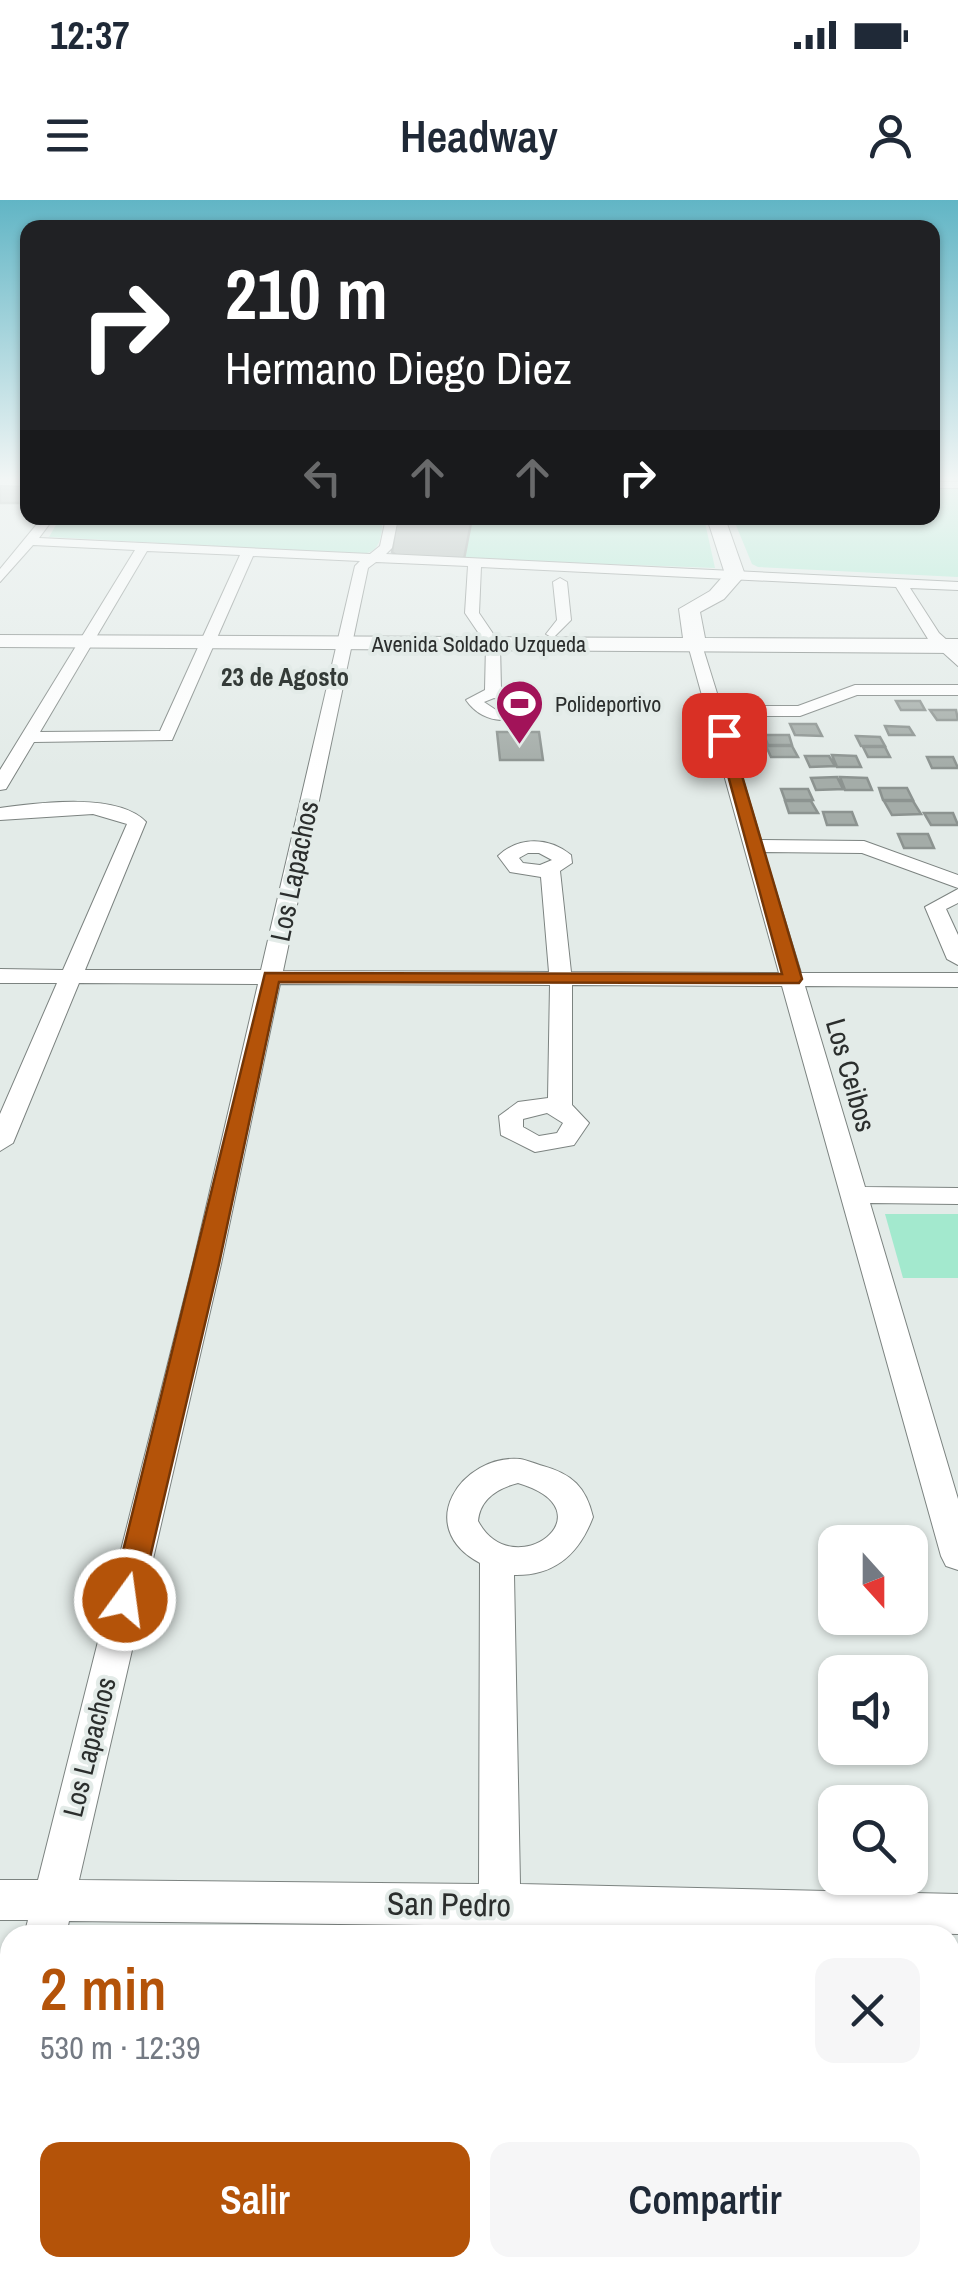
<!DOCTYPE html>
<html lang="es">
<head>
<meta charset="utf-8">
<style>
	:root { --surface:#fff; --page:#f6f6f7; --text:#1f2937; --muted:#747a83; --accent:#b45309 }
	body { margin:0; font-family:"Archivo Narrow",sans-serif; background:var(--page); color:var(--text); height:100vh; display:flex; flex-direction:column; font-size:38px; white-space:nowrap }
	* { box-sizing:border-box; margin:0 }
	p { font-size:32px; color:var(--muted) }
	.icon { flex:none; width:55px; height:55px; fill:none; stroke:currentColor; stroke-width:2; stroke-linecap:round; stroke-linejoin:round }
	.map { position:relative; flex:1; overflow:hidden }
	.panel { position:absolute; left:0px; top:1725px; width:960px; height:352px; display:flex; flex-direction:column; background:var(--surface); border-radius:30px 30px 0 0; box-shadow:0 2px 8px #0004 }
	.panel>* { flex:none }
	.banner { position:absolute; left:20px; top:20px; width:920px; height:305px; border-radius:20px; box-shadow:0 2px 8px #0004; background:#202124; color:#fff; overflow:hidden }
	.needle { width:65px; rotate:159deg }
	.tools { position:absolute; left:818px; top:1325px; display:grid; gap:20px }
	.tools a { display:grid; place-items:center; width:110px; height:110px; border-radius:20px; background:var(--surface); box-shadow:0 2px 8px #0004; font-size:50px }
	.pin { position:absolute; display:grid; place-items:center; width:85px; height:85px; color:#fff; margin:-42px; border-radius:20px; box-shadow:0 5px 15px #0006 }
	.me { position:absolute; width:110px; margin:-55px; rotate:14deg; stroke-linejoin:round; filter:drop-shadow(0 0 8px #0008) }
	.turn { display:flex; align-items:center; gap:35px; height:210px; padding:0 40px; font-size:45px }
	.turn .icon { width:130px; height:130px; stroke-width:2.5 }
	.turn b { display:block; font-size:70px; line-height:85px }
	.lanes { display:flex; align-items:center; height:95px; padding:0 40px; background:#0003; justify-content:center; gap:50px; direction:ltr }
	.lanes .off { opacity:.35 }
	.round { display:grid; place-items:center; flex:none; width:105px; height:105px; border-radius:20px; background:var(--page) }
	.summary { display:flex; align-items:center; justify-content:space-between; height:170px; padding:0 40px }
	h1 { font-size:60px; font-weight:600; line-height:75px; color:var(--accent) }
	.primary-button { display:flex; gap:20px; margin-top:auto; padding:20px 40px }
	.primary-button a { flex:1; height:115px; border-radius:20px; background:var(--accent); color:#fff; font-size:40px; font-weight:600; line-height:115px; text-align:center }
	.primary-button a+a { background:var(--page); color:var(--text) }
	.status { display:flex; justify-content:space-between; align-items:center; height:70px; padding:0 50px; background:var(--surface); direction:ltr }
	.status svg { height:28px; fill:currentColor }
	header { display:flex; justify-content:space-between; align-items:center; height:130px; padding:0 40px; background:var(--surface); font-size:45px; font-weight:600 }
	.map>svg:first-child { display:block }
</style>
</head>
<body>
<div class="status"><b>12:37</b><svg viewBox="0 0 49 12"><path d="M0 12V9h3v3zM5 12V6h3v6zM10 12V3h3v9zM15 12V0h3v12zM26 1h20v11H26zM47 4h2v5h-2z"/></svg></div>
<header><svg class="icon" aria-label="menu" viewBox="0 0 24 24"><path d="M4 6h16M4 12h16M4 18h16"/></svg>Headway<svg class="icon" aria-label="person" viewBox="0 0 24 24"><circle cx="12" cy="8" r="4"/><path d="M4 21q1-7 8-7t8 7"/></svg></header>
<div class="map">
<svg width="958" height="2076" viewBox="0 0 958 2076">
	<rect width="100%" height="100%" fill="#e3ebe8"/>
	<path fill="#a3e9ce" d="M 933,288 L 958,288 L 958,377 L 758,367 L 752,364 L 733,318 L 932,318 Z
		M 60,318 L 383,318 C 381,335 382,352 362,354 L 49,337 Z
		M 472,318 L 704,318 L 715,368 L 464,359 Z
		M 885,1014 L 958,1014 L 958,1078 L 903,1078 Z"/>
	<path fill="#a4aca8" stroke="#8c9390" stroke-width="2.5" d="M 0,284 L 28,285 L 28,303 L 0,303 Z
		M 397,318 L 472,318 L 464,359 L 397,356 L 392,352 Z
		M 896,501 L 920,501 L 925,510 L 901,510 Z
		M 930,510 L 956,510 L 958,520 L 937,520 Z
		M 790,524 L 816,524 L 822,536 L 795,535 Z
		M 885,526 L 909,527 L 914,535 L 889,535 Z
		M 497,532 L 539,532 L 543,560 L 500,560 Z
		M 764,535 L 789,535 L 792,545 L 768,545 Z
		M 856,536 L 880,537 L 885,546 L 861,546 Z
		M 766,546 L 792,546 L 798,557 L 771,557 Z
		M 863,547 L 885,547 L 890,557 L 868,557 Z
		M 832,555 L 856,556 L 861,567 L 837,567 Z
		M 805,556 L 829,556 L 835,566 L 810,567 Z
		M 927,557 L 953,557 L 958,568 L 932,568 Z
		M 837,577 L 843,589 L 816,590 L 811,578 Z
		M 840,577 L 867,578 L 872,590 L 845,590 Z
		M 879,588 L 907,588 L 913,600 L 883,600 Z
		M 781,589 L 808,589 L 813,600 L 785,600 Z
		M 785,601 L 811,601 L 818,613 L 789,613 Z
		M 884,601 L 913,601 L 921,614 L 892,615 Z
		M 823,612 L 852,612 L 857,625 L 827,625 Z
		M 924,613 L 953,613 L 958,625 L 931,625 Z
		M 898,634 L 928,634 L 934,648 L 904,648 Z
		M 94,1731 L 221,1735 L 93,1735 Z
		M 950,1989 L 958,2026 L 958,2076 L 691,2076 L 690,2068 L 950,2068 Z
		M 17,2068 L 623,2068 L 623,2076 L 15,2076 Z"/>
	<g fill="none" stroke-linecap="round" stroke-linejoin="round">
		<defs>
			<path id="street" d="M 0,279 L 28,280 L 28,286 L 0,285 Z
				M 932,282 L 958,282 L 958,288 L 932,288 Z
				M 42,318 L 54,318 L 39,338 L 370,354 L 380,346 L 386,318 L 398,318 L 392,348 L 386,354 L 958,382 L 958,390 L 910,388 L 939,433 L 958,450 L 958,466 L 928,439 L 896,387 L 481,367 L 479,413 L 500,444 L 501,490 L 519,495 L 531,509 C 510,527 481,522 466,500 L 485,490 L 486,444 L 465,413 L 468,366 L 376,362 L 368,368 L 283,771 L 549,772 L 541,677 L 510,672 L 498,656 C 519,636 549,637 571,655 L 572,663 L 560,671 L 571,772 L 779,773 L 688,445 L 695,441 L 702,445 L 721,506 L 798,506 L 855,485 L 958,485 L 958,495 L 857,495 L 800,516 L 724,516 L 761,640 L 864,641 L 958,675 L 958,688 L 862,653 L 764,652 L 801,773 L 958,773 L 958,787 L 805,786 L 865,987 L 958,988 L 958,1004 L 870,1003 L 958,1299 L 958,1370 L 946,1366 L 941,1356 L 782,786 L 572,785 L 572,905 L 589,923 L 574,945 L 535,952 L 501,935 L 499,916 L 518,902 L 548,898 L 550,785 L 280,784 L 221,1064 L 79,1680 L 479,1684 L 480,1363 C 412,1327 462,1254 520,1259 C 527,1260 536,1264 543,1266 C 572,1274 586,1287 593,1317 C 579,1354 555,1376 514,1375 L 520,1684 L 958,1694 L 958,1734 L 654,1728 L 654,1735 L 612,1735 L 611,1727 L 69,1721 L 66,1735 L 24,1735 L 28,1720 L 0,1720 L 0,1680 L 38,1680 L 193,1064 L 258,784 L 79,783 L 13,943 L 0,951 L 0,914 L 57,783 L 0,783 L 0,769 L 63,770 L 127,624 L 93,614 L 0,620 L 0,608 C 38,603 118,592 146,622 L 85,770 L 261,770 L 355,366 L 360,361 L 253,356 L 172,540 L 34,542 L 6,589 L 0,590 L 0,570 L 135,350 L 33,345 L 0,382 L 0,369 ZM 147,351 L 240,355 L 160,531 L 40,532 ZM 494,498 L 507,501 L 513,508 L 496,510 L 484,502 ZM 528,653 L 539,653 L 552,660 L 540,665 L 523,663 L 519,658 ZM 547,913 L 563,923 L 557,933 L 539,936 L 523,927 L 523,919 ZM 518,1283 C 613,1311 513,1387 478,1321 C 480,1299 498,1288 518,1283 Z
				M 560,378 L 567,382 L 571,420 L 553,438 L 546,434 L 557,420 L 553,382 Z
				M 958,689 L 958,703 L 946,709 L 958,735 L 958,765 L 947,759 L 925,707 Z
				M 10,1884 L 10,1976 L 0,1980 L 0,1888 Z
				M 634,2068 L 683,2068 L 685,2076 L 635,2076 Z"/>
			<path id="secondary" d="M 707,318 L 725,318 L 745,375 L 724,399 L 700,412 L 705,438 L 958,439 L 958,453 L 0,447 L 0,435 L 683,438 L 679,409 L 710,391 L 725,374 Z"/>
		</defs>
		<use href="#street" stroke="#7c8380" stroke-width="2"/>
		<use href="#secondary" stroke="#7c8380" stroke-width="2"/>
		<use href="#street" fill="#fff" fill-rule="evenodd"/>
		<use href="#secondary" fill="#fff" fill-rule="evenodd"/>
	</g>
	<linearGradient id="sky" x2="0" y2="1"><stop stop-color="#61b5c5"/><stop offset="0.49" stop-color="#f2f6f5"/><stop offset="1" stop-color="#f2f6f5" stop-opacity="0"/></linearGradient>
	<rect width="958" height="569" fill="url(#sky)"/>
	<path fill="#b45309" stroke="#753606" stroke-width="2.5" d="M 724,531 L 730,535 L 802,779 L 799,783 L 279,782 L 219,1064 L 140,1400 L 136,1409 L 125,1412 L 115,1409 L 111,1400 L 265,773 L 782,774 L 717,535 Z"/>
	<defs>
		<symbol id="stadium-pin" viewBox="-11 -11 22 30"><path d="M0 17L-7.5 6A9.5 9.5 0 1 1 7.5 6Z" fill="#a21359" stroke="#e3ebe8"/><path d="M0-5a6.5 5 0 1 0 0 10a6.5 5 0 1 0 0-10ZM-3.5-1.8h7v3.6h-7Z" fill="#fff"/></symbol>
	</defs>
	<g fill-rule="evenodd">
		<use href="#stadium-pin" x="492" y="476" width="55" height="75"/>
	</g>
	<g text-anchor="middle" dominant-baseline="central" stroke-width="8" stroke-linejoin="round" paint-order="stroke">
		<g font-size="22" fill="#2b2e2d" stroke="#e3ebe8">
			<text x="479" y="444">Avenida Soldado Uzqueda</text>
		</g>
		<g font-size="22" fill="#2b2e2d" stroke="#e3ebe8" text-anchor="start">
			<text x="555" y="504">Polideportivo</text>
		</g>
		<g font-size="25" font-weight="bold" fill="#333a37" stroke="#e3ebe8">
			<text x="285" y="477">23 de Agosto</text>
		</g>
		<g font-size="28" fill="#2b2e2d" stroke="#e3ebe8">
			<text transform="translate(294 671) rotate(-78)">Los Lapachos</text>
			<text transform="translate(851 875) rotate(74)">Los Ceibos</text>
			<text transform="translate(89 1547) rotate(-76)">Los Lapachos</text>
		</g>
		<g font-size="32" fill="#2b2e2d" stroke="#e3ebe8">
			<text transform="translate(449 1704) rotate(1)">San Pedro</text>
		</g>
	</g>
</svg>
<div class="tools">
<a><svg class="needle" viewBox="-14 -14 28 28"><path d="M0-13l5 13h-10z" fill="#e53935"/><path d="M0 13l5-13h-10z" fill="#747a83"/></svg></a>
<a><svg class="icon" aria-label="sound" viewBox="0 0 24 24"><path d="M4 9h4l5-4v14l-5-4H4zM17 9q2 3 0 6"/></svg></a>
<a><svg class="icon" aria-label="search" viewBox="0 0 24 24"><circle cx="10" cy="10" r="6"/><path d="M15 15l6 6"/></svg></a>
</div>
<div class="pin" style="left:724px;top:535px;background:#d93025"><svg class="icon" aria-label="arrive" viewBox="0 0 24 24"><path d="M6 21V4h12l-3 4 3 4H6"/></svg></div>
<svg class="me" style="left:125px;top:1400px" viewBox="-20 -20 40 40"><circle r="17" fill="#b45309" stroke="#fff" stroke-width="3"/><path d="M0-11L8 9 0 5-8 9z" fill="#fff"/></svg>
<div class="banner">
<div class="turn"><svg class="icon" aria-label="right" viewBox="0 0 24 24"><path d="M7 20v-9h11M14 6l5 5-5 5"/></svg><div><b>210 m</b>Hermano Diego Diez</div></div>
<div class="lanes"><svg class="icon off" aria-label="left" viewBox="0 0 24 24"><path d="M17 20v-9H6M10 6l-5 5 5 5"/></svg><svg class="icon off" aria-label="ahead" viewBox="0 0 24 24"><path d="M12 20V5M6 11l6-6 6 6"/></svg><svg class="icon off" aria-label="ahead" viewBox="0 0 24 24"><path d="M12 20V5M6 11l6-6 6 6"/></svg><svg class="icon" aria-label="right" viewBox="0 0 24 24"><path d="M7 20v-9h11M14 6l5 5-5 5"/></svg></div>
</div>
<section class="panel">
<div class="summary"><div><h1>2 min</h1><p>530 m · 12:39</p></div><a class="round"><svg class="icon" aria-label="close" viewBox="0 0 24 24"><path d="M6 6l12 12M18 6L6 18"/></svg></a></div>
<div class="primary-button"><a>Salir</a><a>Compartir</a></div>
</section>
</div>
</body>
</html>
